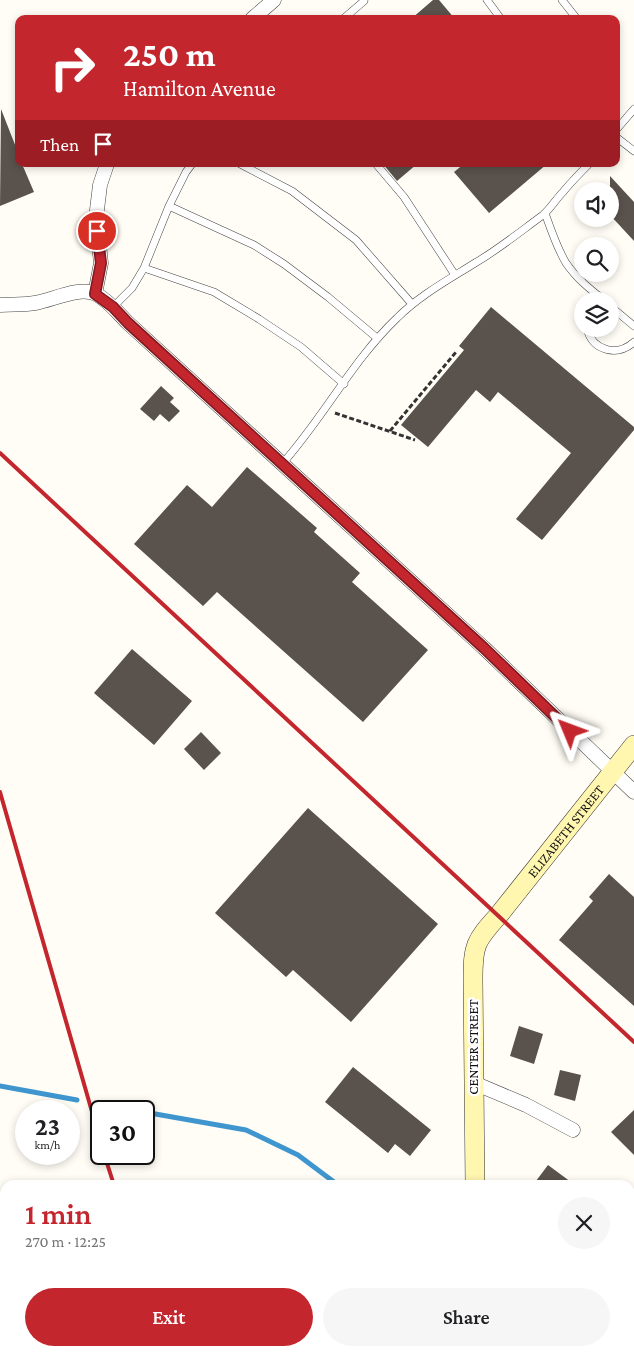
<!DOCTYPE html>
<html lang="en">
<head>
<meta charset="utf-8">
<style>
	:root { --surface:#fff; --page:#f6f6f6; --text:#202124; --muted:#757577; --accent:#c4262e }
	body { margin:0; font-family:"Crimson Pro",serif; background:var(--page); color:var(--text); height:100vh; display:flex; flex-direction:column; font-size:19px; white-space:nowrap }
	* { box-sizing:border-box; margin:0 }
	p { font-size:16px; color:var(--muted) }
	.icon { flex:none; width:28px; height:28px; fill:none; stroke:currentColor; stroke-width:2; stroke-linecap:round; stroke-linejoin:round }
	.map { position:relative; flex:1; overflow:hidden }
	.panel { position:absolute; left:0px; top:1180px; width:635px; height:176px; display:flex; flex-direction:column; background:var(--surface); border-radius:15px 15px 0 0; box-shadow:0 2px 8px #0003 }
	.panel>* { flex:none }
	.guide { position:absolute; left:15px; top:15px; width:605px; height:152px; border-radius:10px; box-shadow:0 2px 8px #0003; background:#c4262e; color:#fff; overflow:hidden }
	.buttons { position:absolute; left:574px; top:182px; display:grid; gap:10px }
	.buttons a { display:grid; place-items:center; width:45px; height:45px; border-radius:50%; background:var(--surface); box-shadow:0 2px 8px #0003; font-size:25px }
	.speed { position:absolute; left:15px; top:1100px; display:flex; gap:10px; font-size:25px; font-weight:700; text-align:center }
	.speed>* { display:grid; place-content:center; width:65px; height:65px; border-radius:50%; background:var(--surface); box-shadow:0 2px 8px #0003; line-height:1 }
	.speed small { font-size:12px; font-weight:400 }
	.speed .limit { border:2px solid #111; border-radius:8px; background:#fff; color:#111 }
	.pin { position:absolute; display:grid; place-items:center; width:42px; height:42px; color:#fff; margin:-21px; border:2px solid #fff; border-radius:50%; box-shadow:0 1px 5px #0007 }
	.me { position:absolute; width:55px; margin:-28px; rotate:314deg; stroke-linejoin:round; filter:drop-shadow(0 0 4px #0008) }
	.turn { display:flex; align-items:center; gap:18px; height:105px; padding:0 25px; font-size:22px }
	.turn .icon { width:65px; height:65px; stroke-width:2.5 }
	.turn b { display:block; font-size:35px; line-height:42px }
	.then { display:flex; align-items:center; height:48px; padding:0 25px; background:#0003; gap:10px; font-size:19px }
	.round { display:grid; place-items:center; flex:none; width:52px; height:52px; border-radius:26px; background:var(--page) }
	.summary { display:flex; align-items:center; justify-content:space-between; height:85px; padding:0 25px }
	h1 { font-size:30px; font-weight:600; line-height:38px; color:var(--accent) }
	.cta { display:flex; gap:10px; margin-top:auto; padding:10px 25px }
	.cta a { flex:1; height:58px; border-radius:30px; background:var(--accent); color:#fff; font-size:20px; font-weight:600; line-height:58px; text-align:center }
	.cta a+a { background:var(--page); color:var(--text) }
	.map>svg:first-child { display:block }
</style>
</head>
<body>
<div class="map">
<svg width="634" height="1356" viewBox="0 0 634 1356">
	<rect width="100%" height="100%" fill="#fffdf5"/>
	<g fill="none" stroke-linecap="round" stroke-linejoin="round">
		<path stroke="#3f96cf" stroke-width="5" d="M 0,1086 L 77,1100
			M 102,1105 L 138,1111
			M 144,1112 L 246,1130 L 298,1155 L 338,1185
			M 630,1326 L 634,1328"/>
	</g>
	<path fill="#5a524d" d="M 433,0 L 439,0 L 455,19 L 411,19 Z
		M 1,109 L 19,155 L 19,164 L 22,164 L 34,192 L 0,206 Z
		M 383,164 L 417,164 L 397,181 Z
		M 464,164 L 547,164 L 489,213 L 454,172 Z
		M 610,176 L 634,202 L 634,241 L 610,215 Z
		M 491,307 L 634,427 L 634,430 L 542,540 L 516,519 L 571,453 L 498,392 L 490,402 L 476,390 L 428,447 L 401,425 L 464,350 L 459,346 Z
		M 161,386 L 174,398 L 170,402 L 180,411 L 169,422 L 160,414 L 154,421 L 140,409 Z
		M 247,467 L 317,528 L 314,532 L 360,573 L 352,582 L 428,650 L 363,722 L 217,592 L 203,606 L 134,544 L 187,485 L 212,507 Z
		M 132,649 L 192,701 L 154,745 L 94,693 Z
		M 201,732 L 221,753 L 204,770 L 184,749 Z
		M 308,808 L 438,924 L 351,1022 L 293,970 L 286,977 L 215,913 Z
		M 609,874 L 634,897 L 634,1006 L 559,940 L 593,901 L 589,897 Z
		M 519,1026 L 543,1034 L 534,1064 L 510,1056 Z
		M 353,1067 L 431,1130 L 410,1156 L 395,1144 L 388,1153 L 325,1102 Z
		M 560,1070 L 581,1075 L 575,1101 L 554,1095 Z
		M 634,1110 L 634,1155 L 611,1132 Z
		M 548,1165 L 575,1185 L 533,1185 Z"/>
	<g fill="none" stroke-linecap="round" stroke-linejoin="round">
		<defs>
			<path id="lane" d="M 487,0 L 501,19
				M 562,0 L 577,19
				M 343,19 L 364,1
				M 616,130 L 634,109
				M 616,137 L 634,151
				M 240,164 L 292,191 L 356,240 L 412,304
				M 376,164 L 404,197 L 455,275
				M 169,206 L 254,245 L 284,264 L 328,297 L 377,338
				M 545,213 C 551,230 557,248 566,263 C 576,278 591,290 605,301
				M 144,268 L 214,292 L 259,319 L 301,347 L 344,384
				M 610,306 L 634,326
				M 113,307 L 132,288 L 144,268 L 169,206 L 186,172 L 192,164
				M 587,329 C 593,351 617,357 634,342
				M 282,464 C 324,417 352,361 397,318 C 420,295 448,280 475,263 C 499,249 521,231 543,215 C 551,208 556,199 563,192 C 571,182 580,173 589,164"/>
			<path id="street" d="M 252,19 L 274,0
				M 95,294 L 101,263 L 96,218 L 100,185 L 107,164
				M 0,305 C 12,304 24,305 35,303 C 53,300 79,286 96,294 C 109,301 118,313 128,323 L 484,648 L 634,792
				M 474,1083 L 526,1105 L 573,1130"/>
			<g id="secondary">
				<path id="s1" d="M 475,1185 L 473,979 C 473,946 475,941 498,916 L 634,745"/>
				<path d="M 450,1356 L 451,1351"/>
			</g>
		</defs>
		<use href="#lane" stroke="#444" stroke-width="8"/>
		<use href="#street" stroke="#444" stroke-width="15"/>
		<use href="#secondary" stroke="#333" stroke-width="20"/>
		<path stroke="#333" stroke-width="3" stroke-dasharray="5 2.5" stroke-linecap="butt" d="M 335,413 L 415,440
			M 390,431 L 456,352"/>
		<use href="#lane" stroke="#fff" stroke-width="7"/>
		<use href="#street" stroke="#fff" stroke-width="14"/>
		<use href="#secondary" stroke="#fff6b0" stroke-width="19"/>
		<path stroke="#c4262e" stroke-width="4" d="M 0,453 L 634,1042
			M 0,792 L 101,1143
			M 104,1154 L 114,1185
			M 162,1351 L 163,1356"/>
	</g>
	<g fill="none" stroke-linecap="round" stroke-linejoin="round">
		<defs>
			<path id="route" d="M 97,231 L 101,263 L 95,294 L 113,307 L 128,323 L 484,648 L 570,731"/>
		</defs>
		<use href="#route" stroke="#7f191e" stroke-width="12"/>
		<use href="#route" stroke="#c4262e" stroke-width="9"/>
	</g>
	<g text-anchor="middle" dominant-baseline="central" stroke-width="5" stroke-linejoin="round" paint-order="stroke">
		<g font-size="14" fill="#111" stroke="#fff">
			<text stroke="none"><textPath href="#s1" startOffset="385">ELIZABETH STREET</textPath></text>
			<text transform="translate(473 1047) rotate(-90)">CENTER STREET</text>
		</g>
	</g>
</svg>
<div class="buttons">
<a><svg class="icon" aria-label="sound" viewBox="0 0 24 24"><path d="M4 9h4l5-4v14l-5-4H4zM17 9q2 3 0 6"/></svg></a>
<a><svg class="icon" aria-label="search" viewBox="0 0 24 24"><circle cx="10" cy="10" r="6"/><path d="M15 15l6 6"/></svg></a>
<a><svg class="icon" aria-label="layers" viewBox="0 0 24 24"><path d="M12 4l9 5-9 5-9-5zM3 14l9 5 9-5"/></svg></a>
</div>
<div class="speed"><div>23<small>km/h</small></div><div class="limit">30</div></div>
<div class="pin" style="left:97px;top:231px;background:#d93025"><svg class="icon" aria-label="arrive" viewBox="0 0 24 24"><path d="M6 21V4h12l-3 4 3 4H6"/></svg></div>
<svg class="me" style="left:570px;top:731px" viewBox="-20 -20 40 40"><path d="M0-17L14 15 0 8-14 15z" fill="#c4262e" stroke="#fff" stroke-width="4"/></svg>
<div class="guide">
<div class="turn"><svg class="icon" aria-label="right" viewBox="0 0 24 24"><path d="M7 20v-9h11M14 6l5 5-5 5"/></svg><div><b>250 m</b>Hamilton Avenue</div></div>
<div class="then">Then<svg class="icon" aria-label="arrive" viewBox="0 0 24 24"><path d="M6 21V4h12l-3 4 3 4H6"/></svg></div>
</div>
<section class="panel">
<div class="summary"><div><h1>1 min</h1><p>270 m · 12:25</p></div><a class="round"><svg class="icon" aria-label="close" viewBox="0 0 24 24"><path d="M6 6l12 12M18 6L6 18"/></svg></a></div>
<div class="cta"><a>Exit</a><a>Share</a></div>
</section>
</div>
</body>
</html>
